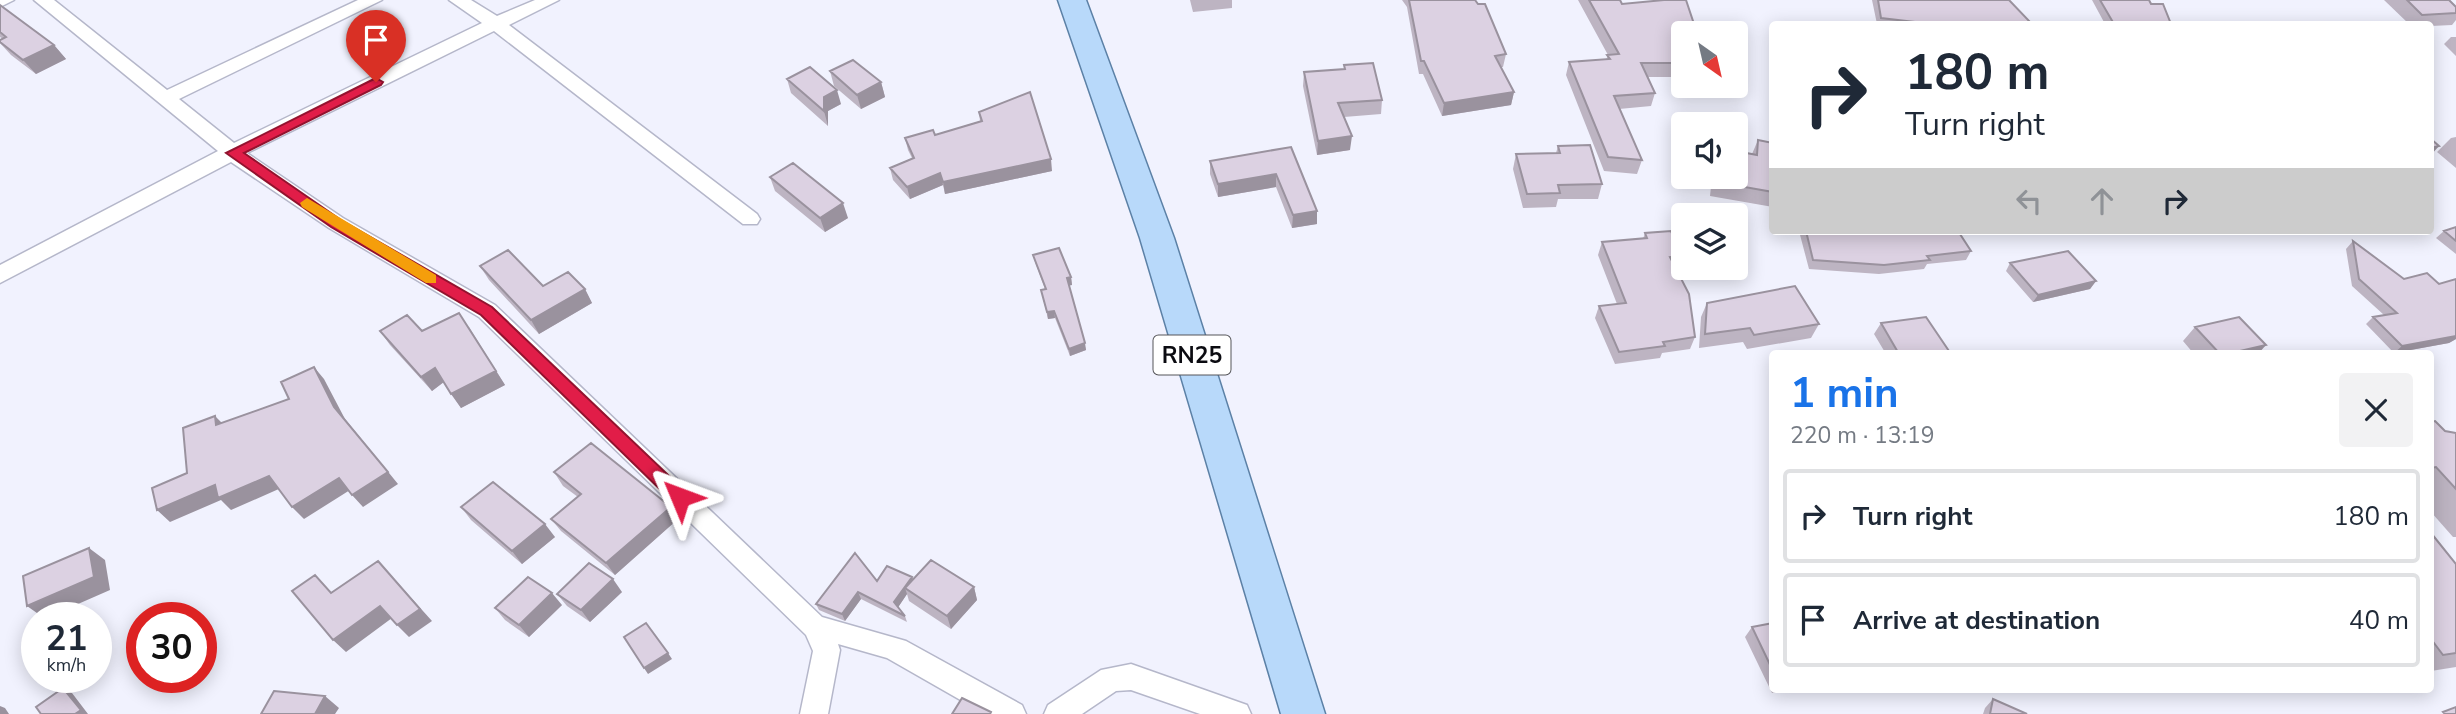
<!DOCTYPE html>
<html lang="en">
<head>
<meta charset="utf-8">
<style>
	:root { --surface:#fff; --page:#f2f2f3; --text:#1f2937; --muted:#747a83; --line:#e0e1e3; --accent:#1a73e8 }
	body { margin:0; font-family:"Nunito Sans",sans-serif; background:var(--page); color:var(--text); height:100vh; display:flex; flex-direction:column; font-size:26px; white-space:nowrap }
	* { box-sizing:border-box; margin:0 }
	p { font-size:23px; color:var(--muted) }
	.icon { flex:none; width:38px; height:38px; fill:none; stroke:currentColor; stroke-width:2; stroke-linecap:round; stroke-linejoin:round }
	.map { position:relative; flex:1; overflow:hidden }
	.panel { position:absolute; left:1769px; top:350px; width:665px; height:343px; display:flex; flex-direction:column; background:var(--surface); border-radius:7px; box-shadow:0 4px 18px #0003 }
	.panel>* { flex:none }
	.guide { position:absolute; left:1769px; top:21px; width:665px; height:214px; border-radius:7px; box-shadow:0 4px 18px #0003; background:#fff; color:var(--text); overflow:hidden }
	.needle { width:46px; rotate:146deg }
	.controls { position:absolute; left:1671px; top:21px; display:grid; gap:14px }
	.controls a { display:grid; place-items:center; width:77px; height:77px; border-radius:7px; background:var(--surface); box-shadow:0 4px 18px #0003; font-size:35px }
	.speed { position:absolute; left:21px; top:602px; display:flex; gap:14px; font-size:35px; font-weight:700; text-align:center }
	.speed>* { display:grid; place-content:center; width:91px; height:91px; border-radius:50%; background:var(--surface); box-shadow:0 4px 18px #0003; line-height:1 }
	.speed small { font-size:18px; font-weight:400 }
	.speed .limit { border:10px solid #d22; background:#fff; color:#111 }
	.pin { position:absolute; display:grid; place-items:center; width:60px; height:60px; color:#fff; margin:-72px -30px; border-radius:50% 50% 50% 0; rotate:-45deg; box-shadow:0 0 7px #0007 }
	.pin .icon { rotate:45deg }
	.me { position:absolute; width:77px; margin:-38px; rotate:314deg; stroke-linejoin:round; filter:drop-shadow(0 0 5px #0008) }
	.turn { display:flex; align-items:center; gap:24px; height:147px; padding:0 21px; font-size:32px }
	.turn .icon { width:91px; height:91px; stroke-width:2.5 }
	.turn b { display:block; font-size:49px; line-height:60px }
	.lanes { display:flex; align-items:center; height:66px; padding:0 21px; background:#0003; justify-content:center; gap:35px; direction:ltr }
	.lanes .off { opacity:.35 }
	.round { display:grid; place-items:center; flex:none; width:74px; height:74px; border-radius:7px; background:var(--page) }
	.head { display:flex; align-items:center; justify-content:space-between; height:119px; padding:0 21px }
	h1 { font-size:42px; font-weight:700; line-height:52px; color:var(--accent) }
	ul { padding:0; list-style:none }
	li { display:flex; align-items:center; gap:21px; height:94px; margin:0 14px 10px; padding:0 7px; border:4px solid var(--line); border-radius:7px }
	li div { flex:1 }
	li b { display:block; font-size:26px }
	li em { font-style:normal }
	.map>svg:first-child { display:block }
</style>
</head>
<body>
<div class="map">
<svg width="2456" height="714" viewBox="0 0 2456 714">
	<rect width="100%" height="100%" fill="#f1f2fe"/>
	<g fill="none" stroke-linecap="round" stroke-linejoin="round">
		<defs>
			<path id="minor" d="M 0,0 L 14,0 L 0,7 Z
				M 34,0 L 54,0 L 167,90 L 358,0 L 382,0 L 179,99 L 234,143 L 482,23 L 449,0 L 471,0 L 497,16 L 535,0 L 559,0 L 509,25 L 757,214 L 760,219 L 757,224 L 743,224 L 494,31 L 247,153 L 343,218 L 495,305 L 822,617 L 906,641 L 1022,705 L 1026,714 L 985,714 L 887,658 L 838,644 L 840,650 L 828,714 L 800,714 L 813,651 L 806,635 L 479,317 L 329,228 L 231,162 L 0,283 L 0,265 L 218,151 Z
				M 1131,664 L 1247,705 L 1251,714 L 1200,714 L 1131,690 L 1116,691 L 1082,714 L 1044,714 L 1048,705 L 1101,670 Z"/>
			<path id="primary" d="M 1058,0 L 1086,0 L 1174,238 L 1325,714 L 1281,714 L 1140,238 Z"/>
		</defs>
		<use href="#minor" stroke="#b5b7ca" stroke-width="3"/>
		<use href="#primary" stroke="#5c81a6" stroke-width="3"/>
		<use href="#minor" fill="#fff" fill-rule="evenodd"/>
		<use href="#primary" fill="#b8d9fa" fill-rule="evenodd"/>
	</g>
	<path fill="#bdb4c2" d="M 1190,0 L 1232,0 L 1232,8 L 1193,12 Z
		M 1402,0 L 1475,0 L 1506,54 L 1503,67 L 1501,67 L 1514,92 L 1511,105 L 1442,116 L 1423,74 L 1419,74 L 1407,7 Z
		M 1578,0 L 1620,0 L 1622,4 L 1684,33 L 1684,77 L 1648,77 L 1655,93 L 1651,106 L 1619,109 L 1642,160 L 1637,174 L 1604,171 L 1566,75 L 1569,62 L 1606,60 L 1608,55 Z
		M 1872,0 L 2009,0 L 2032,24 L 1877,24 Z
		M 2092,0 L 2149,0 L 2171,24 L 2105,24 Z
		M 2384,0 L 2449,0 L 2456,7 L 2456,20 L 2452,25 L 2431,26 L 2431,24 L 2409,24 Z
		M 0,5 L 54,45 L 66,59 L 36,74 L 11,55 L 0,43 L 3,39 L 0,37 Z
		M 2451,37 L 2456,37 L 2456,56 L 2444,44 Z
		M 1344,65 L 1382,100 L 1381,114 L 1344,117 L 1350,150 L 1317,155 L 1303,86 L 1304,72 L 1344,69 Z
		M 830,71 L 881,82 L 885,97 L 861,109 L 834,86 Z
		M 787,79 L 841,104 L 828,111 L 828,126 L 791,93 Z
		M 979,112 L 1052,171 L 945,194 L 943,185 L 910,199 L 893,180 L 890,168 L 912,158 L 908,150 L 905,138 L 935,135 L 980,121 Z
		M 2456,137 L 2456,168 L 2437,152 L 2451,138 Z
		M 1758,140 L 1773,143 L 1773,207 L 1710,196 L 1712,177 L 1736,177 L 1752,154 Z
		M 1558,146 L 1602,184 L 1598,199 L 1558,199 L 1556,207 L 1523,208 L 1513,169 L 1516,154 L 1556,153 Z
		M 1291,147 L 1317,224 L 1292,228 L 1276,187 L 1218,197 L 1210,174 L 1210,161 Z
		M 770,177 L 848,218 L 825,232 L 775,191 Z
		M 2456,227 L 2456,254 L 2436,238 L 2444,231 Z
		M 1799,231 L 1958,231 L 1971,251 L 1966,260 L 1927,264 L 1924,269 L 1879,274 L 1809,269 Z
		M 2032,231 L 2147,231 L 2144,235 Z
		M 1645,233 L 1682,256 L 1677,268 L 1676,269 L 1695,337 L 1690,349 L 1662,353 L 1660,358 L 1615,364 L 1595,318 L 1599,306 L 1617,304 L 1598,255 L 1602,242 L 1643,239 Z
		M 2353,241 L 2404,279 L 2439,284 L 2456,279 L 2456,339 L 2449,343 L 2394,353 L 2366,324 L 2373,317 L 2384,315 L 2352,286 L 2346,249 Z
		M 1033,255 L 1071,277 L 1072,285 L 1069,285 L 1086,350 L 1070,356 L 1055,318 L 1048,319 L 1041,290 L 1045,289 L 1035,262 Z
		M 2010,263 L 2096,281 L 2090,289 L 2033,302 L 2006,271 Z
		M 480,266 L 543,286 L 585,289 L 592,303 L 539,334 L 489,280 Z
		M 1707,303 L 1819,324 L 1811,338 L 1747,349 L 1743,342 L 1699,348 L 1701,317 Z
		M 1881,323 L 1951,354 L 1886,354 L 1874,334 Z
		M 469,327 L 505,385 L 461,408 L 444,382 L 432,391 L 390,345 L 380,331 L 422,331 Z
		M 2195,327 L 2258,354 L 2194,354 L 2183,341 Z
		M 2431,422 L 2445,431 L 2456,433 L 2456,537 L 2453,537 L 2431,512 Z
		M 554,472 L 678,519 L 615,575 L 561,531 L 551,519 L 578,497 L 563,486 Z
		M 461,507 L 555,537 L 522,564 L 471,520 Z
		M 2431,533 L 2456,564 L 2456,667 L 2431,671 Z
		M 912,577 L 913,579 L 974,587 L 977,600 L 951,629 L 909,601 L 907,594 L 898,607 L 905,616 L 907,622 L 861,599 L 845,621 L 819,610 L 816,604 L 877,581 Z
		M 622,592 L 590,622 L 567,606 L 557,594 Z
		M 562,605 L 529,637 L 505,620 L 495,608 Z
		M 1773,623 L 1773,690 L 1790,690 L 1772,693 L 1745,637 L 1752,627 Z
		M 1993,699 L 2027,714 L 1983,714 L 1985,708 Z"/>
	<path fill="#9a929e" d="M 54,45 L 66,59 L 36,74 L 23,60 Z
		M 881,82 L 885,97 L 861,109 L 857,95 Z
		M 837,90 L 841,104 L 828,111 L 828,126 L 824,111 L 824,97 Z
		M 1514,92 L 1511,105 L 1442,116 L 1444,103 Z
		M 1352,136 L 1350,150 L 1317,155 L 1318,141 Z
		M 2439,146 L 2431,155 L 2431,148 Z
		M 1051,159 L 1052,171 L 945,194 L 943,182 Z
		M 940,173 L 943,185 L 910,199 L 907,187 Z
		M 1276,174 L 1276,187 L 1218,197 L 1218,184 Z
		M 843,203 L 848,218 L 825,232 L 820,218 Z
		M 1317,211 L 1317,224 L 1292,228 L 1293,215 Z
		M 1071,277 L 1072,285 L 1068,286 L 1067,278 Z
		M 2096,281 L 2090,289 L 2033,302 L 2038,295 Z
		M 585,289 L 592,303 L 539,334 L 531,320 Z
		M 1054,311 L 1055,318 L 1048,319 L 1047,312 Z
		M 459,313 L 505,385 L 461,408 L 451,394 Z
		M 2456,336 L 2456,339 L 2449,343 L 2394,353 L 2402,346 Z
		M 1085,343 L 1086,350 L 1070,356 L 1069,349 Z
		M 2266,345 L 2258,354 L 2227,354 Z
		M 314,367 L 324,379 L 345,419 L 398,484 L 363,507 L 352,495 L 334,407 Z
		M 435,368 L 445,381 L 432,391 L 421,377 Z
		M 215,416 L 227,428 L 216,425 Z
		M 269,476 L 281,488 L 231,510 L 221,500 L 170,522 L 157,510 L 215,485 Z
		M 339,478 L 350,490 L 304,519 L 292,507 Z
		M 671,507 L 678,519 L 615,575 L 606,563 Z
		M 545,524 L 555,537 L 522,564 L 512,551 Z
		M 89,548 L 105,560 L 110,590 L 46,618 L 44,618 L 27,606 Z
		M 378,561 L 432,621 L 409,637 L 397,625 Z
		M 912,577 L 915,584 L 905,588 L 907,594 L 897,609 L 894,602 Z
		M 613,579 L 622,592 L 590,622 L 581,610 Z
		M 974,587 L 977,600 L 951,629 L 947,616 Z
		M 858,592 L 861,599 L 845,621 L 842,614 Z
		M 552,593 L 562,605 L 529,637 L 519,625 Z
		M 380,606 L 392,618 L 346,652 L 333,640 Z
		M 668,653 L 672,659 L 648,674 L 644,668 Z
		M 63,688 L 72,693 L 88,714 L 75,714 Z
		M 325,696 L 339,708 L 335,714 L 315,714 Z
		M 0,706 L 5,708 L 9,714 L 0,714 Z"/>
	<path fill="#dcd1e2" stroke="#9a929e" stroke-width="2" d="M 1409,0 L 1475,0 L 1478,4 L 1485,4 L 1506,54 L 1495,56 L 1514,92 L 1444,103 L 1424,61 L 1421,61 Z
		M 1589,0 L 1620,0 L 1622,4 L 1664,0 L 1686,0 L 1697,33 L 1684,33 L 1684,63 L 1641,63 L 1655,93 L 1614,96 L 1642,160 L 1608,157 L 1569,62 L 1610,59 L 1607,55 L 1619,54 Z
		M 1878,0 L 2009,0 L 2032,24 L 1932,24 L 1881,18 Z
		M 2100,0 L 2149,0 L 2151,4 L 2163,4 L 2171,24 L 2114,24 Z
		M 2407,0 L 2449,0 L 2456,7 L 2456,13 L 2422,15 Z
		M 0,5 L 54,45 L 23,60 L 0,42 L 0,40 L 6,37 L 0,32 Z
		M 853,60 L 881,82 L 857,95 L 830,71 Z
		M 1373,63 L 1382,100 L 1338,103 L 1352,136 L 1318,141 L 1304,72 L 1345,69 L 1344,65 Z
		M 810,67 L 837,90 L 824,97 L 824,111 L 787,79 Z
		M 1030,92 L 1051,159 L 943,182 L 940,173 L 907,187 L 890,168 L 914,158 L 905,138 L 933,130 L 935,135 L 982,121 L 979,112 Z
		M 2431,139 L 2439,146 L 2431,148 Z
		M 1758,140 L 1773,143 L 1773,192 L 1716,182 L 1716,177 L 1736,177 L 1736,151 L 1757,155 Z
		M 1590,145 L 1602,184 L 1558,185 L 1560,193 L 1527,194 L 1516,154 L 1560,153 L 1558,146 Z
		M 1291,147 L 1317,211 L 1293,215 L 1276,174 L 1218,184 L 1210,161 Z
		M 793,163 L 843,203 L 820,218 L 770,177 Z
		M 2456,227 L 2456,241 L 2444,231 Z
		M 1671,231 L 1682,256 L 1670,257 L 1689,294 L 1695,337 L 1663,342 L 1665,346 L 1619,352 L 1599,306 L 1626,303 L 1602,242 L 1647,238 L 1645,233 Z
		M 1806,231 L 1958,231 L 1971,251 L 1927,256 L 1930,260 L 1884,265 L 1813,260 Z
		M 2353,241 L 2404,279 L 2427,273 L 2439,284 L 2456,279 L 2456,336 L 2402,346 L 2373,317 L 2397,313 L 2359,279 Z
		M 1059,248 L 1071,277 L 1067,278 L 1085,343 L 1069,349 L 1054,311 L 1047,312 L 1041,290 L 1046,289 L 1033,255 Z
		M 508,250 L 543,286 L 568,272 L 585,289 L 531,320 L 480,266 Z
		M 2068,251 L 2096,281 L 2038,295 L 2010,263 Z
		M 1795,286 L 1819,324 L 1754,335 L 1750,328 L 1705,334 L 1707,303 Z
		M 459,313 L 496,371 L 451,394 L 435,368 L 421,377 L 380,331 L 407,315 L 422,331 Z
		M 1926,317 L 1951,354 L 1899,354 L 1881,323 Z
		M 2239,317 L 2266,345 L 2227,354 L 2220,354 L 2195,327 Z
		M 314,367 L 334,407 L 388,472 L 352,495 L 339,478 L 292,507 L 269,476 L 218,498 L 215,485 L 157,510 L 152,488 L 187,473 L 183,428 L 215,416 L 216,425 L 289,399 L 281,382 Z
		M 2435,421 L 2445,431 L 2456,433 L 2456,489 L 2436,467 L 2431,468 L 2431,422 Z
		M 591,443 L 671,507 L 606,563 L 551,519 L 581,494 L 554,472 Z
		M 493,482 L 545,524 L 512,551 L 461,507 Z
		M 2431,533 L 2456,564 L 2456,653 L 2443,655 L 2431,639 Z
		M 89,548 L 94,577 L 27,606 L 23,576 Z
		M 855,553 L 877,581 L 887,566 L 912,577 L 894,602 L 905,616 L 858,592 L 842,614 L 816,604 Z
		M 931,560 L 974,587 L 947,616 L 905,588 Z
		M 378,561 L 420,609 L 397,625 L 380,606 L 333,640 L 292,591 L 315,575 L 331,593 Z
		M 589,563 L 613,579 L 581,610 L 557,594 Z
		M 528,577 L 552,593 L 519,625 L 495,608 Z
		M 646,623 L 668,653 L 644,668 L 624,637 Z
		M 1773,623 L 1773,671 L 1752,627 Z
		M 63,688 L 81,710 L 75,714 L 41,714 L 36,707 Z
		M 274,691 L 325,696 L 315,714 L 261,714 Z
		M 962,698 L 991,712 L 990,714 L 952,714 Z
		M 1993,699 L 2027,714 L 1990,714 Z
		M 2456,707 L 2456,714 L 2445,714 L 2443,712 Z"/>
	<path fill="#e11d48" stroke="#92132f" stroke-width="2" d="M 376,78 L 383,82 L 381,85 L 244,153 L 341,220 L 492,307 L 686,492 L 688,497 L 686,502 L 673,502 L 481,315 L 331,227 L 226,153 Z"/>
	<path fill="#f59e0b" d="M 307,198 L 436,275 L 436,283 L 426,283 L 302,207 L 300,203 Z"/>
	<g text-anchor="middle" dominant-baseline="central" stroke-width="6" stroke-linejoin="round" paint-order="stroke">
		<rect fill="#fff" stroke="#545458" stroke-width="2" x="1153.5" y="335.5" width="77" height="39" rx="5"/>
		<g font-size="23" font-weight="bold" fill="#0b0b11">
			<text x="1192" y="355">RN25</text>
		</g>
	</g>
</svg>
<div class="controls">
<a><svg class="needle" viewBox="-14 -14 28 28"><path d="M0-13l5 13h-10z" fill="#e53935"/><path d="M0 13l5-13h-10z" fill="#747a83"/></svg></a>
<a><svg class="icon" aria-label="sound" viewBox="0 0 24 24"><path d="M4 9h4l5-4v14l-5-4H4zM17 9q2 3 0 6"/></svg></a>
<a><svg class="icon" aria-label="layers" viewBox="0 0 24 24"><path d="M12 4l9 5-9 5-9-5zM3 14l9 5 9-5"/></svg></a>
</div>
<div class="speed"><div>21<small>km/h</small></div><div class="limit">30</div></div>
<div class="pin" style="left:376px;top:82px;background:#d93025"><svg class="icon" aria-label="arrive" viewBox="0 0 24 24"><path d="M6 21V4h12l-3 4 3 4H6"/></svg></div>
<svg class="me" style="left:680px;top:497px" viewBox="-20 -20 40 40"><path d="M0-17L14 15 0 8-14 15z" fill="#e11d48" stroke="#fff" stroke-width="4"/></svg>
<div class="guide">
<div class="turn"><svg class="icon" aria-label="right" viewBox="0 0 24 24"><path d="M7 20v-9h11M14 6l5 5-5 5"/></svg><div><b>180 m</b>Turn right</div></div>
<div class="lanes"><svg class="icon off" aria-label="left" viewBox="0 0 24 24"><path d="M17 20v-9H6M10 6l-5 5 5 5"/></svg><svg class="icon off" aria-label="ahead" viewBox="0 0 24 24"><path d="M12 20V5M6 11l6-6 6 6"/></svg><svg class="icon" aria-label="right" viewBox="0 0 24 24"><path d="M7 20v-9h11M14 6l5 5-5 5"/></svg></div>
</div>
<section class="panel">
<div class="head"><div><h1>1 min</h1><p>220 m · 13:19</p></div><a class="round"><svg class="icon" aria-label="close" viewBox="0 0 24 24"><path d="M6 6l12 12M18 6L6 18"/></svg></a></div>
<ul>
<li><svg class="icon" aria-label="right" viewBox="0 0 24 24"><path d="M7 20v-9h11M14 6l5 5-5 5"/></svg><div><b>Turn right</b></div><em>180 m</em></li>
<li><svg class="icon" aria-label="arrive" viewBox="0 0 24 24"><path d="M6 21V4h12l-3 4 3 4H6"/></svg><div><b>Arrive at destination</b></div><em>40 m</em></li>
</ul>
</section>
</div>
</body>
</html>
